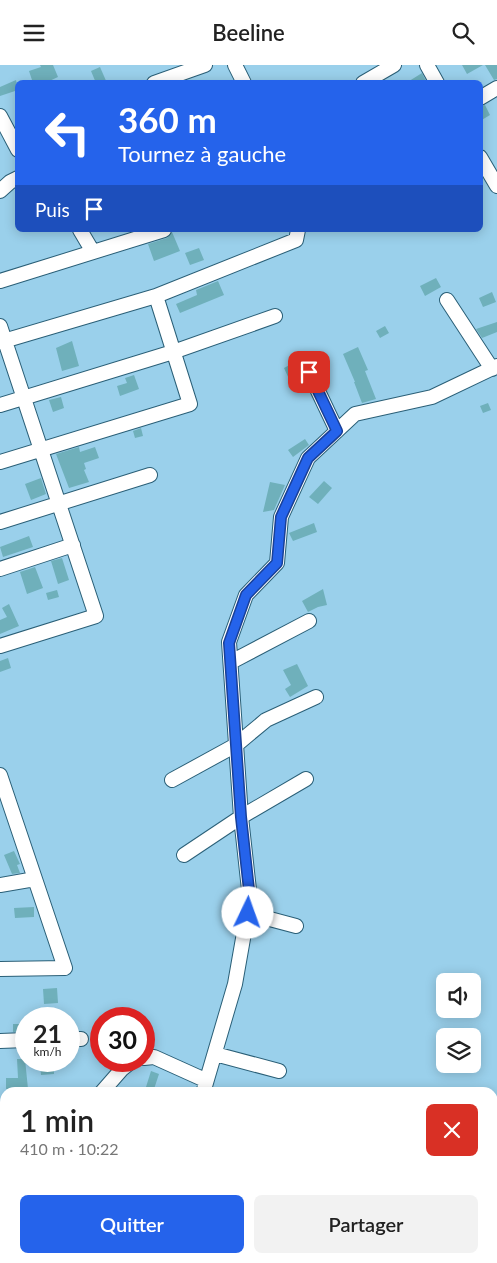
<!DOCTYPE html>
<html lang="fr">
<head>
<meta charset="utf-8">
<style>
	:root { --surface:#fff; --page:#f2f2f2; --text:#222; --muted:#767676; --accent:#2563eb }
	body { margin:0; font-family:Lato,sans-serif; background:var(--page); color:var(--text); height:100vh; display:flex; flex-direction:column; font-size:19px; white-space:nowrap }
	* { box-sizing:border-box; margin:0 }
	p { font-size:16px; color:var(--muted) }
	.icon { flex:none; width:28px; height:28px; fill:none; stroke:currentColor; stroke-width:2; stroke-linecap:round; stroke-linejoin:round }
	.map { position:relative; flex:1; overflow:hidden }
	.drawer { position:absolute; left:0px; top:1022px; width:498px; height:176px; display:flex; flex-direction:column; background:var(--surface); border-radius:15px 15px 0 0; box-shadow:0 2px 12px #0003 }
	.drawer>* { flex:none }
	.top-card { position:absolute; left:15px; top:15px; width:468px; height:152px; border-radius:8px; box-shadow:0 2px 12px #0003; background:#2563eb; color:#fff; overflow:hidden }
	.fabs { position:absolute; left:436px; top:908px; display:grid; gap:10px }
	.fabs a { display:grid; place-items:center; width:45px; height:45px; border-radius:8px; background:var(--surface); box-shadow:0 2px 12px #0003; font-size:25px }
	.speed { position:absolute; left:15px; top:942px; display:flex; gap:10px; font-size:25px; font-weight:700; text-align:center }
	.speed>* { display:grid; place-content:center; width:65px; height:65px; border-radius:50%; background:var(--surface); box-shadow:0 2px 12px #0003; line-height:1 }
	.speed small { font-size:12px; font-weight:400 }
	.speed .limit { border:8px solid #d22; background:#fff; color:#111 }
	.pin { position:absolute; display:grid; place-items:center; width:42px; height:42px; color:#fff; margin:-21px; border-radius:10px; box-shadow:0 2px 8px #0006 }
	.me { position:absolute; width:55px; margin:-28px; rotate:3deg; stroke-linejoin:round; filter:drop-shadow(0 0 4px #0008) }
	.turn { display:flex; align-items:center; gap:18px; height:105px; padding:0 20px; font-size:22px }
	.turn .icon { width:65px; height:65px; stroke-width:2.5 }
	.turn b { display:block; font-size:35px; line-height:42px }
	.then { display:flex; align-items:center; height:48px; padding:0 20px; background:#0003; gap:10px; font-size:19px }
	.round { display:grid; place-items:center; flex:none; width:52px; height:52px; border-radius:8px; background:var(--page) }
	.overview { display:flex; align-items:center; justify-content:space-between; height:85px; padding:0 20px }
	h1 { font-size:30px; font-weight:600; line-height:38px }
	.action { display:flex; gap:10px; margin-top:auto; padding:10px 20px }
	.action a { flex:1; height:58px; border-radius:8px; background:var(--accent); color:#fff; font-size:20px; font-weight:600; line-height:58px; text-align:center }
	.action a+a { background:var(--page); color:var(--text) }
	header { display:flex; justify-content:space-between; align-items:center; height:65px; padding:0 20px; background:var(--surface); font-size:22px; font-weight:600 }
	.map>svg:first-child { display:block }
</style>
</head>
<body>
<header><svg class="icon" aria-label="menu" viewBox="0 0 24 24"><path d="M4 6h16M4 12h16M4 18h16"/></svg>Beeline<svg class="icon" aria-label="search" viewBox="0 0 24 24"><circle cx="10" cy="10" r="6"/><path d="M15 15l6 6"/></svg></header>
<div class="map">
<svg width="497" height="1198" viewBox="0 0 497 1198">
	<rect width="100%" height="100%" fill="#9ad0eb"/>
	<path fill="#6fb0bb" d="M 40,0 L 53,0 L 58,12 L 45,18 L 33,18 L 29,6 L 41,2 Z
		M 462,0 L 483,0 L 467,9 Z
		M 485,0 L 497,0 L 497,14 L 494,15 Z
		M 100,2 L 107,18 L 96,18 L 91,6 Z
		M 422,8 L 427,18 L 406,18 Z
		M 16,15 L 18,25 L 0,31 L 0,22 Z
		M 485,40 L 490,50 L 480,56 L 480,42 Z
		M 172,167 L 180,186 L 154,196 L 148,179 L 167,173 Z
		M 199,183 L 204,195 L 190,200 L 185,188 Z
		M 436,213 L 441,222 L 425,231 L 420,221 Z
		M 218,216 L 224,230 L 180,248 L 176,239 L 197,230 L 196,225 Z
		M 492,227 L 496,237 L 483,242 L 479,233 Z
		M 497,257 L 497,267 L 482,273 L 476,264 Z
		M 385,261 L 389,268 L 380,273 L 376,266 Z
		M 72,276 L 79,301 L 62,306 L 56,283 Z
		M 358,282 L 368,305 L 365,306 L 376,334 L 362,338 L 354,317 L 355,317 L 343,289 Z
		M 297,296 L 301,304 L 301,309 L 289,314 L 284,303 Z
		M 134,310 L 139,324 L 120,331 L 117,321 L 127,318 L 125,313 Z
		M 61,332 L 64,343 L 53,347 L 49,335 Z
		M 488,338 L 491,345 L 483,348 L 480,341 Z
		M 141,363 L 143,371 L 135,373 L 133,366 Z
		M 305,374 L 309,380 L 293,392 L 288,385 Z
		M 79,382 L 80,387 L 95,382 L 99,393 L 84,398 L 86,404 L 84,405 L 89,417 L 69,423 L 56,389 Z
		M 41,413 L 46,429 L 31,435 L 25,419 Z
		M 324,416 L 332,423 L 318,439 L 309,432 Z
		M 270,417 L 285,420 L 274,445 L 263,447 Z
		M 314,458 L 317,467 L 293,476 L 289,468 Z
		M 29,471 L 33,482 L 3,492 L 0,482 Z
		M 62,493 L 69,515 L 58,519 L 51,496 Z
		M 35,502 L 43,523 L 27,529 L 20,507 Z
		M 323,524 L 327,540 L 318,542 L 308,547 L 302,536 Z
		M 57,525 L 59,532 L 48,535 L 46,528 Z
		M 9,539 L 19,561 L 0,569 L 0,555 L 7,552 L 2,543 Z
		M 8,593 L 11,603 L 0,607 L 0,596 Z
		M 297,599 L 308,621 L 290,632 L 285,624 L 291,620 L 283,605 Z
		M 14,786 L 20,799 L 17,800 L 20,808 L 12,809 L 4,790 Z
		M 34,842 L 34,852 L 15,853 L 14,843 Z
		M 57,923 L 58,938 L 44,939 L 43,924 Z
		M 13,959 L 25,959 L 26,966 L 13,967 Z
		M 17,994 L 25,994 L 28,1024 L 6,1024 L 6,1013 L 18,1013 Z
		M 54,997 L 54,1009 L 41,1010 L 40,998 Z
		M 151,1006 L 159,1009 L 154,1024 L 146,1022 Z"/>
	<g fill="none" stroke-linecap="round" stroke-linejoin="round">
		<defs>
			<path id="minor" d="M 235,0 L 244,18
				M 427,0 L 437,18
				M 154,18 L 205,0
				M 363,18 L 394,0
				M 480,33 L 497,23
				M 0,51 L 18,85
				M 480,92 L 497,121
				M 0,126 L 10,117 L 18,113
				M 80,165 L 93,187
				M 0,216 L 164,165
				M 447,235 L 492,304
				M 0,261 L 96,551 L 0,581
				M 0,277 L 156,231 L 296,175 L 298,165
				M 309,307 L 337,366
				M 0,340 L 173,287 L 275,251
				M 0,397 L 190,339 L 156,231
				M 0,457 L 150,410
				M 0,504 L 73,480
				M 231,597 L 309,556
				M 0,710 L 65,903 L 0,904
				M 172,715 L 236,680 L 266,655 L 316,632
				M 184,790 L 241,752 L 306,714
				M 0,820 L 35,814
				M 247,848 L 296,861
				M 69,974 L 81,974
				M 0,976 L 26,975
				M 215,989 L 279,1006
				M 144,993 L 154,992 L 205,1015
				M 101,1028 L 122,1004 L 132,996
				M 203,1028 L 235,919 L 250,834 L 241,752 L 229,577 L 246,530 L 277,498 L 281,452 L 308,393 L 355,349 L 432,332 L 497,301
				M 0,1049 L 3,1051 L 5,1057
				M 67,1194 L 69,1198
				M 156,1198 L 156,1194"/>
		</defs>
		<use href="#minor" stroke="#2a5f77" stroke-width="16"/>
		<use href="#minor" stroke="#fff" stroke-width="14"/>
	</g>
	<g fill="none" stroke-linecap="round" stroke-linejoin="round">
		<defs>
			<path id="route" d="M 248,848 L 250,834 L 241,752 L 229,578 L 246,530 L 277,498 L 281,452 L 308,393 L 337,366 L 309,307"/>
		</defs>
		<use href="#route" stroke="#184099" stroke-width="12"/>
		<use href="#route" stroke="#2563eb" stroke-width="9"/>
	</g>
</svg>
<div class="fabs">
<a><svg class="icon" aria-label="sound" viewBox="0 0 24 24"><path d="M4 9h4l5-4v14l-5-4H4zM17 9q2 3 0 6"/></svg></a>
<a><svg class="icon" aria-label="layers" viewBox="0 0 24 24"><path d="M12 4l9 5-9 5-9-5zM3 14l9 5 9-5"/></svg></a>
</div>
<div class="speed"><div>21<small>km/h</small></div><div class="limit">30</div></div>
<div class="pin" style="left:309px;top:307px;background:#d93025"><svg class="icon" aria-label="arrive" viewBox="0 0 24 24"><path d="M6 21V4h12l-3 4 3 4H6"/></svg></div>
<svg class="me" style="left:248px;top:848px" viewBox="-20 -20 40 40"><circle r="19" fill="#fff"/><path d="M0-13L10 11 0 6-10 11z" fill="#2563eb"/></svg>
<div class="top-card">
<div class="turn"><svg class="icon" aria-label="left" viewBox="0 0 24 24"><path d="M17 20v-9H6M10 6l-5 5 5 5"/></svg><div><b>360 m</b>Tournez à gauche</div></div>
<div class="then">Puis<svg class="icon" aria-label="arrive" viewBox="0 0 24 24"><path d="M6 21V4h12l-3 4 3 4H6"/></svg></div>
</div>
<section class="drawer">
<div class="overview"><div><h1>1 min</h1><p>410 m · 10:22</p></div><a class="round" style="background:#d93025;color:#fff"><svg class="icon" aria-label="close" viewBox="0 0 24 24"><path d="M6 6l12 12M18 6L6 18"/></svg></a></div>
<div class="action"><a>Quitter</a><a>Partager</a></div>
</section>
</div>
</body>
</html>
